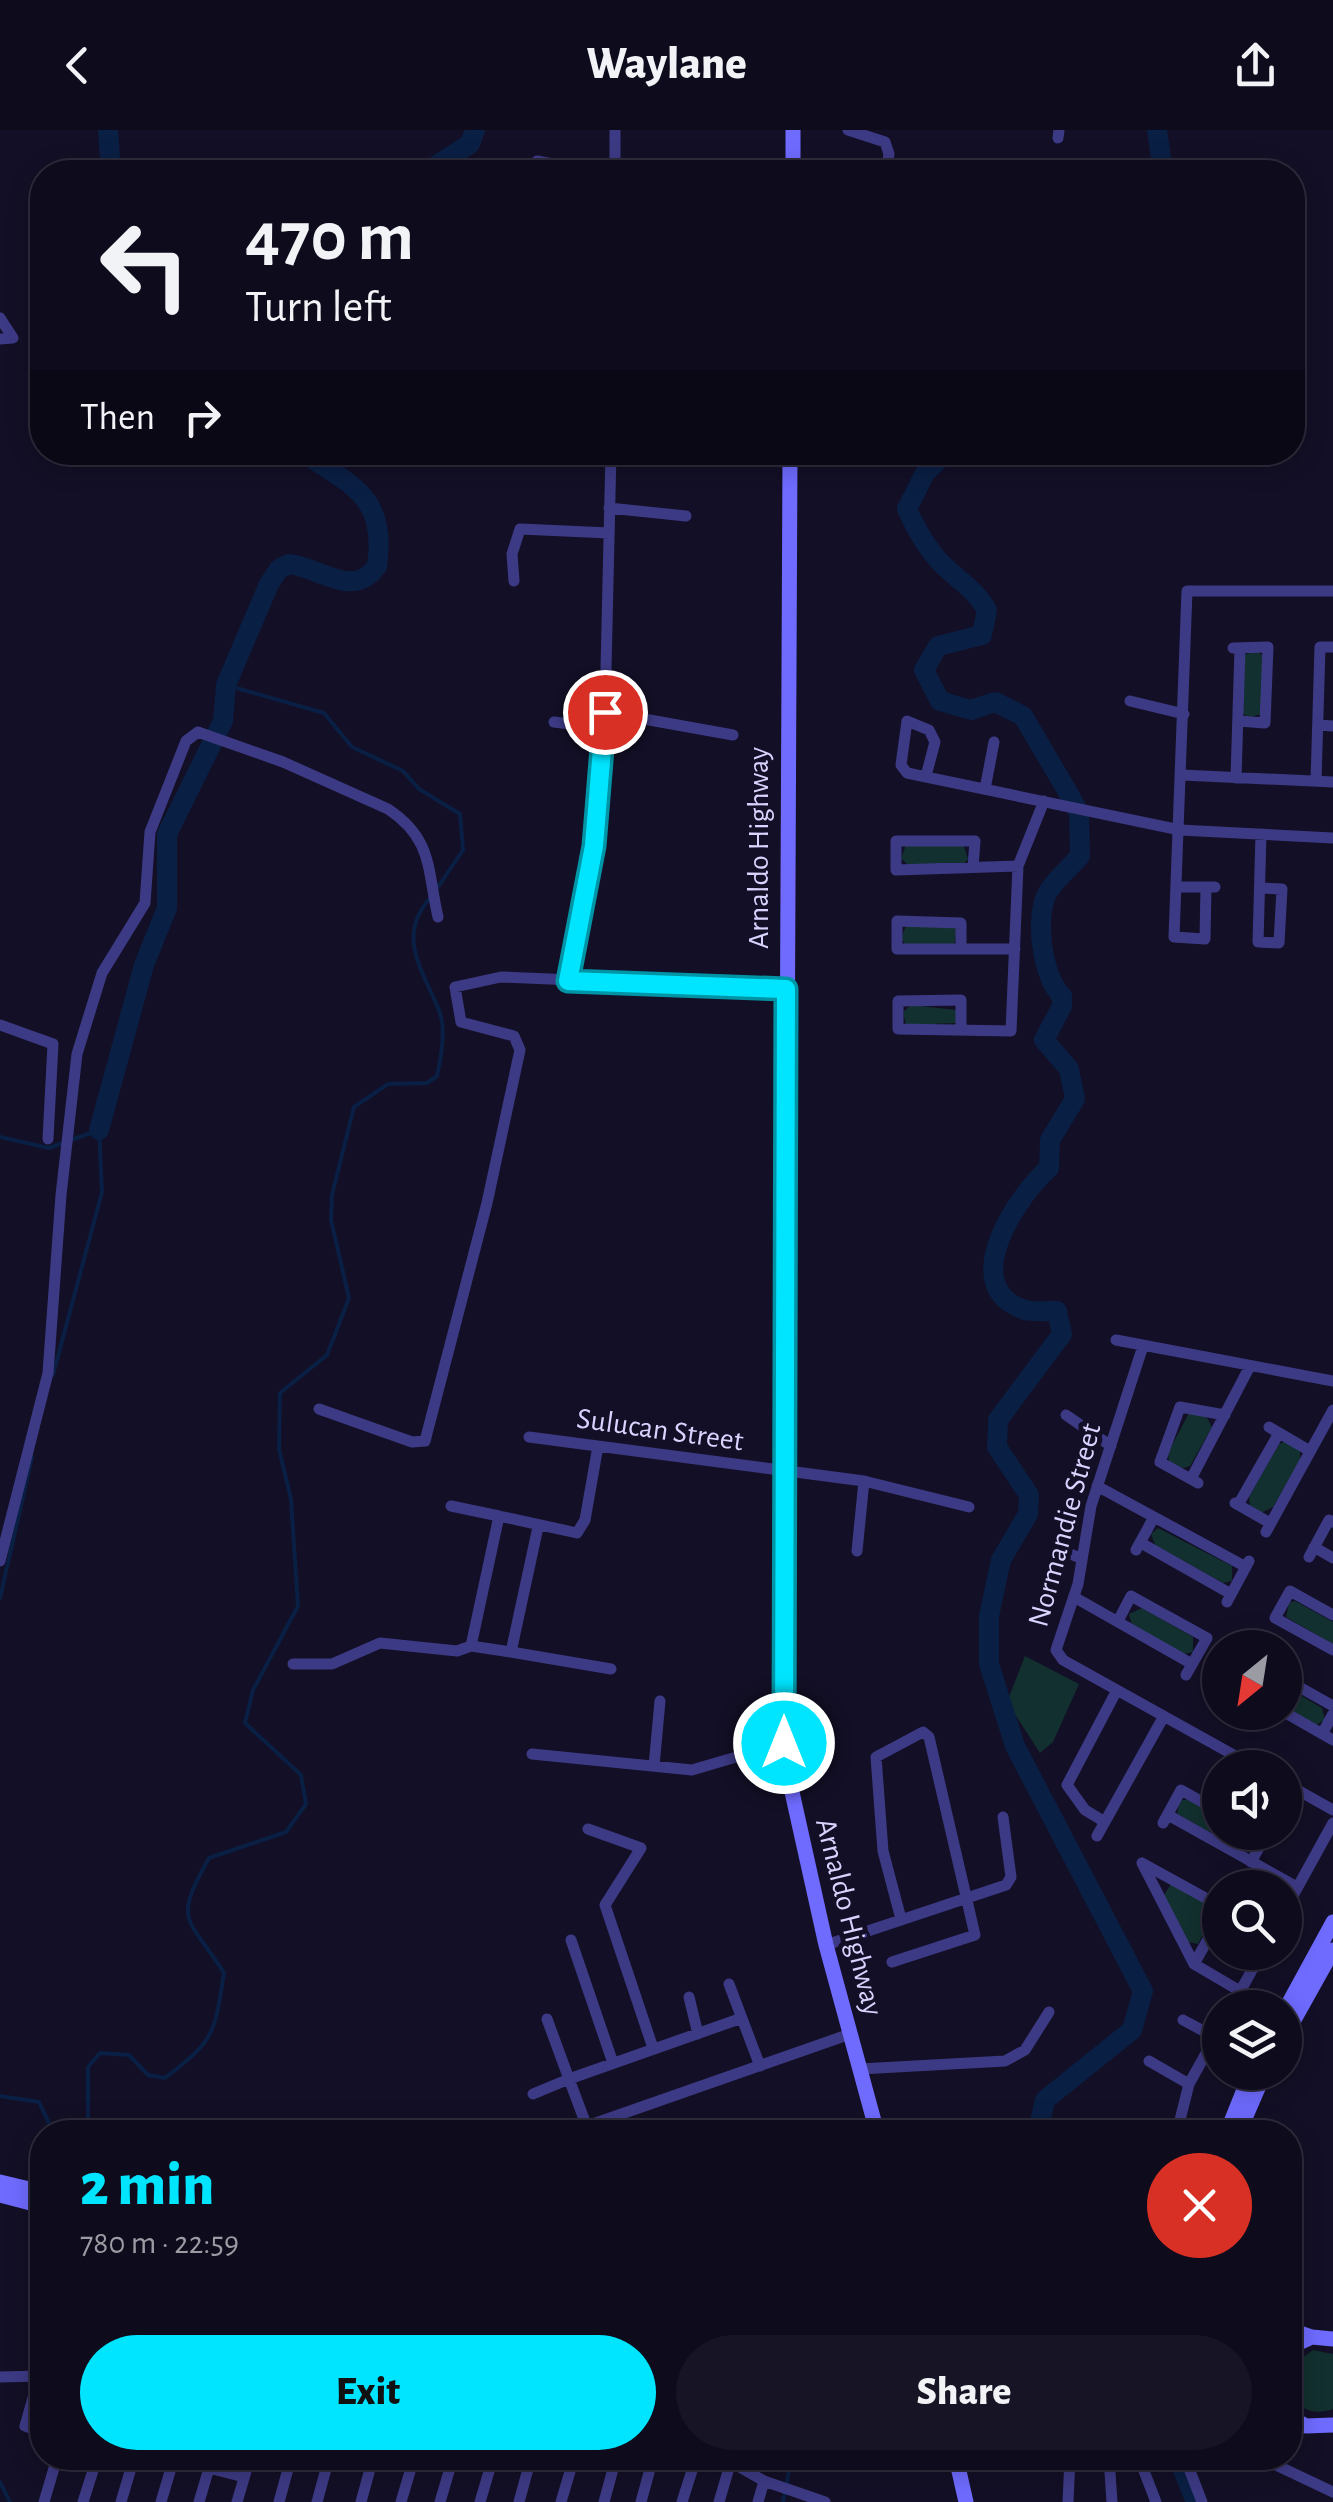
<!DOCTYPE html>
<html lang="en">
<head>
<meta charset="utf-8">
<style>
	:root { --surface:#0e0b1c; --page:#171425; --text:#f1f3f6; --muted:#9b9ba3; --line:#2e2b3b; --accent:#00e5ff }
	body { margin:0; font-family:"Alegreya Sans",sans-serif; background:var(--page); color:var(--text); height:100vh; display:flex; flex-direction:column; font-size:38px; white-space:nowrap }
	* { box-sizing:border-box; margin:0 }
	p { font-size:32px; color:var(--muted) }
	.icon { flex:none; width:55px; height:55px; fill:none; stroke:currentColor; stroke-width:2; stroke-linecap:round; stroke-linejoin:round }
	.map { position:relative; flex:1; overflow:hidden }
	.drawer { position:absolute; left:30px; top:1990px; width:1272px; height:350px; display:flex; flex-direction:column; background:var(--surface); border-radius:40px; box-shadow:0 5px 25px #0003,0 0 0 2px var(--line) }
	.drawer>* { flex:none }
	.banner { position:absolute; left:30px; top:30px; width:1275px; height:305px; border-radius:40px; box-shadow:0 5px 25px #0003,0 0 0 2px var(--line); background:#0e0b1c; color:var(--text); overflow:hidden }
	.needle { width:65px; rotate:210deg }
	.buttons { position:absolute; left:1202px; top:1500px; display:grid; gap:20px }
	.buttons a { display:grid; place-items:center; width:100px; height:100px; border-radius:50%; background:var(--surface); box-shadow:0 5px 25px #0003,0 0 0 2px var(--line); font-size:50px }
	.pin { position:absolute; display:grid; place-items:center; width:85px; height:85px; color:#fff; margin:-42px; border:5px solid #fff; border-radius:50%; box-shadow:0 2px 10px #0007 }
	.me { position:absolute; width:110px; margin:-55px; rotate:0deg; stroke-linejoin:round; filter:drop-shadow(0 0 8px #0008) }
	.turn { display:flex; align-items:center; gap:35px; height:210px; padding:0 50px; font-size:45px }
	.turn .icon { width:130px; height:130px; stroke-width:2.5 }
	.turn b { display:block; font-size:70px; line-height:85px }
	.then { display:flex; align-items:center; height:95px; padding:0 50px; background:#0003; gap:20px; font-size:38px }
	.round { display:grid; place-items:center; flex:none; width:105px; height:105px; border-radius:52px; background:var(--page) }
	.headline { display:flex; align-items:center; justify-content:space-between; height:170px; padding:0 50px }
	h1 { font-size:60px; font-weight:800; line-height:75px; color:var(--accent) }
	.primary-button { display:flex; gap:20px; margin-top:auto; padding:20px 50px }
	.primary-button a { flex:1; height:115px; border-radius:60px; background:var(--accent); color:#111; font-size:40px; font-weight:800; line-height:115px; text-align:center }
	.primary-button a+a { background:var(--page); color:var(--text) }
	header { display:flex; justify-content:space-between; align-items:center; height:130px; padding:0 50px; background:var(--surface); font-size:45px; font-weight:800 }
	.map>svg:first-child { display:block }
</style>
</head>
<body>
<header><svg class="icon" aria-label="back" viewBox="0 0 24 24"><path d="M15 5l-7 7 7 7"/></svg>Waylane<svg class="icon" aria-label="share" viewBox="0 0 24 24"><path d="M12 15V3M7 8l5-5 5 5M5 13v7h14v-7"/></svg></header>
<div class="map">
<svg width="1333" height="2372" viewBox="0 0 1333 2372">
	<rect width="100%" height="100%" fill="#130f26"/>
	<path fill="#12302f" d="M 1257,521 L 1263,526 L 1261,584 L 1248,588 L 1243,583 L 1244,525 Z
		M 906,715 L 964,716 L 968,729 L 964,734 L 908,735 L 901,728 Z
		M 951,795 L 957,799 L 954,815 L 905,814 L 901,808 L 906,796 Z
		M 911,875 L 956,880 L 956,893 L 906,895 L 903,882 Z
		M 1189,1283 L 1206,1286 L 1212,1297 L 1190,1336 L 1180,1339 L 1169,1332 L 1168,1323 Z
		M 1287,1311 L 1300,1321 L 1300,1330 L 1273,1377 L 1261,1383 L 1250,1376 L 1249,1367 L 1279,1314 Z
		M 1158,1398 L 1232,1436 L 1232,1451 L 1223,1453 L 1155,1415 L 1151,1404 Z
		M 1295,1471 L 1333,1492 L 1333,1514 L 1286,1487 L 1289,1473 Z
		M 1142,1478 L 1193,1507 L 1193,1522 L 1184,1524 L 1132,1495 L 1129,1484 Z
		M 1025,1526 L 1079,1554 L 1053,1612 L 1040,1623 L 1007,1572 Z
		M 1285,1556 L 1322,1578 L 1325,1590 L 1316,1595 L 1285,1579 Z
		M 1180,1670 L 1189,1670 L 1220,1687 L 1220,1702 L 1252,1705 L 1254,1717 L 1246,1722 L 1177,1684 Z
		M 1171,1754 L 1213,1777 L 1214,1785 L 1198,1814 L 1188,1812 L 1164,1765 Z
		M 1313,2220 L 1333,2224 L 1333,2279 C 1315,2285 1302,2281 1290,2266 L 1290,2237 Z"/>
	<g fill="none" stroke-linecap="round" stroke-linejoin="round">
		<path stroke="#0a1f44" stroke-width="4" d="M 226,555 L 324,583 L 352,617 L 403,641 L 419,659 L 460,684 L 463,720 L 436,760
			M 0,1007 L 49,1018 L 99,1000 L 102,1062 L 53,1245
			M 0,1468 L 32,1327
			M 0,1966 L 39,1972 L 53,2002
			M 88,2002 L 88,1937 L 100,1923 L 129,1925 L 148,1945 L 165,1948 C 216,1909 214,1904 224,1843 C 188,1786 172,1794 209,1728 L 286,1702 L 306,1674 L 301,1645 L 245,1593 L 253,1560 L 298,1476 L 291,1369 L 279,1319 L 280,1263 L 327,1225 L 349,1168 L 331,1090 L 332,1065 L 354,977 L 388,954 L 427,953 L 437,946 C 441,928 446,900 440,883 C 424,841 395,808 430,768
			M 0,2352 L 10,2372
			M 783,2372 L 790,2336"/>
		<path stroke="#0a1f44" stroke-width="20" d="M 108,0 L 111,42
			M 1157,0 L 1163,42
			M 426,42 L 470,14 L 475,0
			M 947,322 L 925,343 L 907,379 C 916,399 926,418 942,434 C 959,451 975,459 987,480 L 982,505 L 938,516 L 924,540 L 940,571 L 971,580 L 995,572 L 1023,586 L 1066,659 L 1079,683 L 1080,726 C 1070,737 1056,749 1048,762 C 1034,785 1042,848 1062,866 L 1062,876 L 1044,910 L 1069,939 L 1075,969 L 1050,1010 L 1049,1038 C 1018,1065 955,1157 1025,1180 C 1034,1182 1047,1181 1057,1181 L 1062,1204 L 998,1290 L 997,1317 L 1029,1365 L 1028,1384 L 1001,1430 L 989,1486 L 989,1534 L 1015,1616 L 1143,1861 L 1132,1900 L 1045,1970 L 1038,2002
			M 99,1000 L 144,835 L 167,778 L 167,704 L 223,591 L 226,555 L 269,454 L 279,439 L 289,434 C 319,437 354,470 377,436 C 387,367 353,356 302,322
			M 1178,2328 L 1196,2372"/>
		<path stroke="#3d3a85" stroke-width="11" d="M 848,0 L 885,12 L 889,24 L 886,42
			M 1058,8 L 1059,0
			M 525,42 L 537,31 L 596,42
			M 615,42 L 615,0
			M 0,188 L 13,208 L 0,209
			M 609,378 L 686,386
			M 514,451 L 512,424 L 520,399 L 609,403
			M 1233,518 L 1268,517 L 1265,593 L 1238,591
			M 1130,571 L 1184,584
			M 605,582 L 733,605
			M 554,592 L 603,598
			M 1318,595 L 1333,596
			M 1182,645 L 1333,652
			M 926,646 L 935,612 L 929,600 L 907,591 L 901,635 L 907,643 L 1180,700 L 1333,708
			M 1236,648 L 1240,518
			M 1316,651 L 1320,517 L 1333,517
			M 985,659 L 994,612
			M 973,737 L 975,711 L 896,711 L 896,740 L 1018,736
			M 1179,757 L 1215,757
			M 1206,757 L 1205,809 L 1174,807 L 1187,461 L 1333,461
			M 1260,758 L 1282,759 L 1279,813 L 1258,812 L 1261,704
			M 961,819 L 961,793 L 897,791 L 897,819 L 1015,819
			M 568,851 L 594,716 L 605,582 L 611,322
			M 0,895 L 53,914 L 48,1009
			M 961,900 L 961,870 L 898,871 L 898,899 L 1011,901 L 1018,736 L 1044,671
			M 1116,1210 L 1333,1251
			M 1143,1216 L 1091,1376 L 1078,1454 L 1056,1520 L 1063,1530 L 1257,1638
			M 319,1279 L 412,1312 L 425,1311 L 487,1073 L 520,920 L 514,906 L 461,892 L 455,857 L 501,847 L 786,859
			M 1066,1285 L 1111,1316
			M 1269,1297 L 1310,1321
			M 529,1307 L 864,1351 L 857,1421
			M 1191,1349 L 1250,1236
			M 864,1351 L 969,1377
			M 1198,1353 L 1160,1332 L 1180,1277 L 1225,1285
			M 1097,1356 L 1246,1437
			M 1235,1373 L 1270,1393
			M 1238,1375 L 1279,1303
			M 451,1376 L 499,1386
			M 1266,1402 L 1333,1280
			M 1141,1413 L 1231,1464
			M 1314,1417 L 1333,1428
			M 1059,1419 L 1080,1428
			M 1136,1420 L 1154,1387
			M 1309,1427 L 1329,1390 L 1333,1392
			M 0,1431 L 48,1243 L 61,1065 L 77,924 L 102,843 L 145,773 L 150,702 L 186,611 L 198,602 L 283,632 L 388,679 C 433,709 427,739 438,787
			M 1074,1467 L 1192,1534
			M 1227,1472 L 1249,1431
			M 1333,1485 L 1290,1461 L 1275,1488 L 1333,1520
			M 1118,1491 L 1131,1466 L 1207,1508 L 1186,1545
			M 471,1516 L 511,1522 L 538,1397
			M 511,1522 L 611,1539
			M 293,1534 L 332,1534 L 380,1513 L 457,1521 L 471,1516 L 499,1386 L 577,1403 L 585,1390 L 598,1316
			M 1285,1549 L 1333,1576
			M 1284,1582 L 1333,1610
			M 1322,1604 L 1333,1584
			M 532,1624 L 692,1640 L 784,1613
			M 654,1636 L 660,1571
			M 1285,1653 L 1333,1680
			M 1168,1685 L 1297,1757
			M 1105,1692 L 1085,1680 L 1067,1655 L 1117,1560
			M 1163,1693 L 1181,1660 L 1220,1682
			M 588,1699 L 641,1718 L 605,1775 L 653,1918
			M 1097,1706 L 1164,1586
			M 1251,1732 L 1265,1707 L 1256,1702
			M 1142,1733 L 1194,1834 L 1240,1861
			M 1142,1733 L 1220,1776
			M 1285,1780 L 1333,1693
			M 571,1810 L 613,1933
			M 826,1815 L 1006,1755 L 1011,1747 L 1003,1687
			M 892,1832 L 975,1805 L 929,1607 L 923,1602 L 876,1627 L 883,1721 L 901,1789
			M 1194,1834 L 1220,1788
			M 729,1854 L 760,1936
			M 689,1867 L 698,1904
			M 1231,1878 L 1262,1822
			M 1183,1890 L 1215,1907
			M 1149,1931 L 1189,1954
			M 860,1939 L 1005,1931 L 1025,1920 L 1049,1882
			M 533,1964 L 569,1949 L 547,1889
			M 1111,1994 L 1177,2002
			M 587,1997 L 569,1949 L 742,1888
			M 570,2002 L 850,1904
			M 1177,2002 L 1189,1954 L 1220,1898
			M 42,2236 L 25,2296 L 42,2303
			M 0,2247 L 39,2246
			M 169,2328 L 244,2347
			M 724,2328 L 764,2351 L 825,2372
			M 1109,2328 L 1112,2372
			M 1139,2328 L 1156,2372
			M 1185,2328 L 1202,2372
			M 1261,2328 L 1333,2362
			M 44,2372 L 57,2328
			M 83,2372 L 97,2328
			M 121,2372 L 134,2328
			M 161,2372 L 174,2328
			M 199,2372 L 212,2328
			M 237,2372 L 250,2328
			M 279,2372 L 291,2328
			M 317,2372 L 329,2328
			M 361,2372 L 373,2328
			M 401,2372 L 414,2328
			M 440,2372 L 453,2328
			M 480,2372 L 493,2328
			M 519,2372 L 531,2328
			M 561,2372 L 574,2328
			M 604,2372 L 616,2328
			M 641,2372 L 653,2328
			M 682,2372 L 696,2328
			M 719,2372 L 731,2331
			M 758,2372 L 764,2351
			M 1068,2372 L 1070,2328"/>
		<path stroke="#6f6bff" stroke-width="15" d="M 793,42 L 793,0
			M 790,322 L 784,1626 L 826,1815 L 877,2002
			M 1285,1880 L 1333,1792
			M 1285,1906 L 1333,1820
			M 1227,2002 L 1251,1942
			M 1239,2002 L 1265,1942
			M 0,2052 L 42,2062
			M 0,2065 L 42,2076
			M 1290,2191 L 1297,2202 L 1312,2207
			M 1290,2217 L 1312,2207 L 1333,2209
			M 1290,2287 L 1306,2296 L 1333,2295
			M 956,2328 L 966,2372"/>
	</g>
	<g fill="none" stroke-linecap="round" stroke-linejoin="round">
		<defs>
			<path id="route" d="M 605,582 L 594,716 L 568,851 L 786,859 L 784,1613"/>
		</defs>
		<use href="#route" stroke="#0095a6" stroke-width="25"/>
		<use href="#route" stroke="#00e5ff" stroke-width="18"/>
	</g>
	<g text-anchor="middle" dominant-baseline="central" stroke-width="10" stroke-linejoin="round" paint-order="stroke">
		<g font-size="30" fill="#d9d4ff" stroke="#130f26">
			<text transform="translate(759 718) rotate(-90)">Arnaldo Highway</text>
			<text transform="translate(660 1300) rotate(8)">Sulucan Street</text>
			<text transform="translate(1065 1395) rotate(-75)">Normandie Street</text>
			<text transform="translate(849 1787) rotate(76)">Arnaldo Highway</text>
		</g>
	</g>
</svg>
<div class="buttons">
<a><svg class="needle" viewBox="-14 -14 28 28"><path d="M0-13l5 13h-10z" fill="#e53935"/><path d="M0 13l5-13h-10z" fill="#9b9ba3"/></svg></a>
<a><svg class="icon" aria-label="sound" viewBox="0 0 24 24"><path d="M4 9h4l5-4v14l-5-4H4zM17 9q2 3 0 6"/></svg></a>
<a><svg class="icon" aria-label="search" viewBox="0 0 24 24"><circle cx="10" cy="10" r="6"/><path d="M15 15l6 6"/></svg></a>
<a><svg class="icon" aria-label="layers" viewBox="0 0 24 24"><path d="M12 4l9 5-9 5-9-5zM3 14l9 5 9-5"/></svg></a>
</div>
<div class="pin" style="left:605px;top:582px;background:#d93025"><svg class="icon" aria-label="arrive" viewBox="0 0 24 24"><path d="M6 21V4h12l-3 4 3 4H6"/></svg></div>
<svg class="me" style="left:784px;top:1613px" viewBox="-20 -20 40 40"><circle r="17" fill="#00e5ff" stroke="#fff" stroke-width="3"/><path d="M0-11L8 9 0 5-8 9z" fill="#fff"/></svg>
<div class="banner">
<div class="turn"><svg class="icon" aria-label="left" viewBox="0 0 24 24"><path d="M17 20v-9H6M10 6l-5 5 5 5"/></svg><div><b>470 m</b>Turn left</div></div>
<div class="then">Then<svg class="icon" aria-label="right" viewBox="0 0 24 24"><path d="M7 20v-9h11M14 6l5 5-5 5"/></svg></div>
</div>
<section class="drawer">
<div class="headline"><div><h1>2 min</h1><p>780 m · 22:59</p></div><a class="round" style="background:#d93025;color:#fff"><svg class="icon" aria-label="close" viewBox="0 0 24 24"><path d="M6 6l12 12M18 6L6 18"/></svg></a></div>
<div class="primary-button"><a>Exit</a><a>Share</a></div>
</section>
</div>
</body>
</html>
